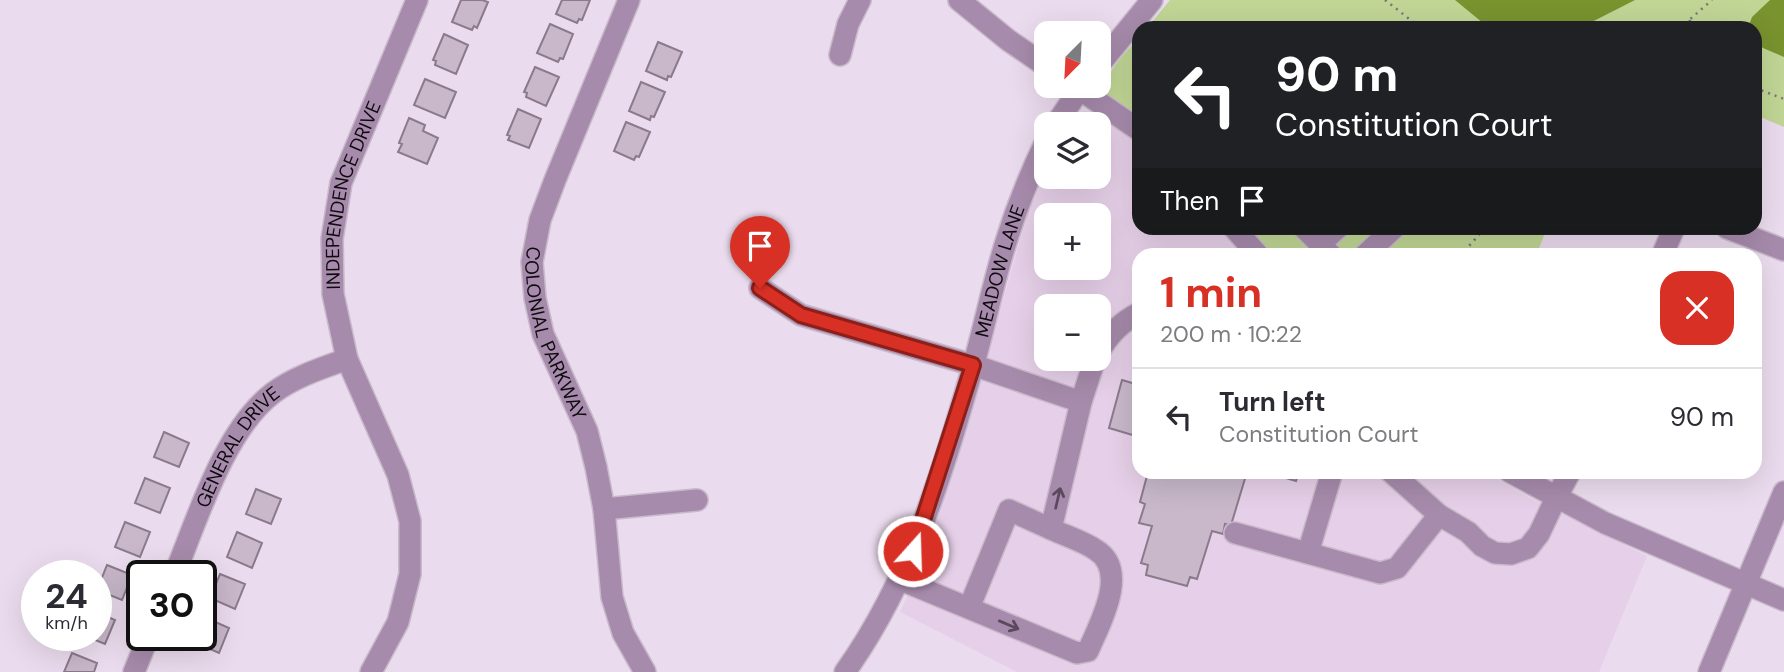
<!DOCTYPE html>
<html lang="en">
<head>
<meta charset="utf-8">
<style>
	:root { --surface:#fff; --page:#f2f2f3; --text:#2b2b33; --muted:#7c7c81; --line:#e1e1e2; --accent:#d93025 }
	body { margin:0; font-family:"DM Sans",sans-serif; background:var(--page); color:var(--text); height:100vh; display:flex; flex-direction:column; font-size:26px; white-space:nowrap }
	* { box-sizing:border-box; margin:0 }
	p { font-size:23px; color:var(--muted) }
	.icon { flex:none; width:38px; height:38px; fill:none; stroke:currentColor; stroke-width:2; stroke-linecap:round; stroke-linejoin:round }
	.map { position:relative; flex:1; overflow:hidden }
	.panel { position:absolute; left:1132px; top:248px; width:630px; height:231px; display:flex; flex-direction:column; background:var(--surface); border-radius:21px; box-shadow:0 7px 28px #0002 }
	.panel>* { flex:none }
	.top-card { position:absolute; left:1132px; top:21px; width:630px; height:214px; border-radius:21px; box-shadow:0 7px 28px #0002; background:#202124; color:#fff; overflow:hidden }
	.needle { width:46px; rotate:204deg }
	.buttons { position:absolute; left:1034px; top:21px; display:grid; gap:14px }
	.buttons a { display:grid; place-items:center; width:77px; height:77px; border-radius:14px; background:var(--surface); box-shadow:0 7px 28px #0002; font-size:35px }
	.speed { position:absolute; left:21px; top:560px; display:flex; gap:14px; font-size:35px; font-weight:700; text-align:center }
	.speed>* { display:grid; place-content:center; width:91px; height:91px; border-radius:50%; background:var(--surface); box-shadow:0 7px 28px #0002; line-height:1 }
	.speed small { font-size:18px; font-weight:400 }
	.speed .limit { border:4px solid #111; border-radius:10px; background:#fff; color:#111 }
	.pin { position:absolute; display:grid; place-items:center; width:60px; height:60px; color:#fff; margin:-72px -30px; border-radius:50% 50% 50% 0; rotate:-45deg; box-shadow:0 0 7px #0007 }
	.pin .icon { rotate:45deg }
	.me { position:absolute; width:77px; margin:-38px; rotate:20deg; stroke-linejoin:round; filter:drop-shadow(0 0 5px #0008) }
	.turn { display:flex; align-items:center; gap:24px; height:147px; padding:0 28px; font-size:32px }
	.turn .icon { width:91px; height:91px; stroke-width:2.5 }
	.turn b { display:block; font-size:49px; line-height:60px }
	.then { display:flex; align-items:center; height:66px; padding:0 28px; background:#0003; gap:14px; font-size:26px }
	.round { display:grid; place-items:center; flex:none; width:74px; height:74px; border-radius:21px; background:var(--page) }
	.summary { display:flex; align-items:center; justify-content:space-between; height:119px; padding:0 28px }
	h1 { font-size:42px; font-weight:700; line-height:52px; color:var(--accent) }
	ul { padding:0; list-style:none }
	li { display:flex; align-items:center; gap:21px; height:98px; padding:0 28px; border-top:2px solid var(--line) }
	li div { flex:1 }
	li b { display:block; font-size:26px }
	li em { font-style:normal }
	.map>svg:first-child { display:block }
</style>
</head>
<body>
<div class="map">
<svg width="1784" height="672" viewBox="0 0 1784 672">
	<rect width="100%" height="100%" fill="#ebdbee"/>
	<path fill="#e6d0e9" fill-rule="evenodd" d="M 1086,111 L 1104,119 L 1125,133 L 1139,146 L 1139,228 L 1219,228 L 1244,255 L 1139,256 L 1139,472 L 1487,473 L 1530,498 L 1647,556 L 1599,672 L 1017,672 L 900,612 L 926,556 L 962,444 L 1026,219 L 1044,175 L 1046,171 L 1046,177 L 1099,177 L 1099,124 L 1072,124 L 1081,112 ZM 1046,215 L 1099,215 L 1099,268 L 1046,268 ZM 1046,306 L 1099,306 L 1099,359 L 1046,359 Z"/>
	<path fill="#c1d695" d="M 1170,0 L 1784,0 L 1784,127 L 1755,115 L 1755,28 L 1147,28 Z
		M 1139,37 L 1139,123 C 1129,115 1115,108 1107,99 C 1094,83 1129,49 1139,37 Z
		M 1244,228 L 1547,228 L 1536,256 L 1270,255 Z"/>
	<path fill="#79932f" d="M 1455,0 L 1635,0 L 1580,28 L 1489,28 Z
		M 1770,0 L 1784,0 L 1784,57 L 1763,48 L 1755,41 L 1755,28 L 1748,28 L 1752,17 Z"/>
	<path fill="#c8b8ca" stroke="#8a7a8c" stroke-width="2" d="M 461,0 L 482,0 L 488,2 L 477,28 L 474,26 L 472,30 L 452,22 Z
		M 562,0 L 590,0 L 582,20 L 579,19 L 577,23 L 556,14 Z
		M 550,24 L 573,34 L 563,59 L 560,58 L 558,62 L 537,53 Z
		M 444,34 L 468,45 L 456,74 L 435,65 L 436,61 L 433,60 Z
		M 658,42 L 682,52 L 671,77 L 668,76 L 667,80 L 646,71 Z
		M 535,67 L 559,77 L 546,106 L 526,97 L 527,93 L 524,92 Z
		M 425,79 L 456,92 L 445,118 L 414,105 Z
		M 641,82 L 665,92 L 654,117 L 651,116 L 650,120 L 629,111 Z
		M 518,109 L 541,119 L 529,148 L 508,140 L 510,136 L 507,135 Z
		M 409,118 L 425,125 L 423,131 L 438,138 L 427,164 L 398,152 L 402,144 L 399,143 Z
		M 626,122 L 650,132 L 639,157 L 636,156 L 634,160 L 614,151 Z
		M 1122,380 L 1139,385 L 1139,437 L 1109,428 Z
		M 164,432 L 189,443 L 179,467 L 154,457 Z
		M 1148,472 L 1247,472 L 1231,525 L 1225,524 L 1223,534 L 1212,531 L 1197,579 L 1190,577 L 1187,586 L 1146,575 L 1148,565 L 1141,563 L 1152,526 L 1139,523 L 1145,504 L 1140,502 Z
		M 1266,472 L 1299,472 L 1296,481 Z
		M 145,478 L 170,488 L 160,513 L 135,503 Z
		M 256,489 L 281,499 L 271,524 L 246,514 Z
		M 125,522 L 150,532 L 140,557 L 115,547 Z
		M 237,532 L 262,543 L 252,568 L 227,557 Z
		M 107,565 L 132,575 L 122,600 L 97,590 Z
		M 220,574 L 245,584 L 235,609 L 210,598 Z
		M 96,612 L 115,620 L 105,644 L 83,635 L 96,635 Z
		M 204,617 L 229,628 L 219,653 L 194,642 L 197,635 L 201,635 Z
		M 72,653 L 97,663 L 94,672 L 64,672 Z"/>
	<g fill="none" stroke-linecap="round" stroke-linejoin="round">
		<defs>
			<g id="minor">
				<path id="s1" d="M 629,0 L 555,180 L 540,220 L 532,262 L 535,298 L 543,334 L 587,431 L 596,467 L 604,509 L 612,597 L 623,633 L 645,672"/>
				<path d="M 959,0 L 1008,40 L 1046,66"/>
				<path d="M 840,55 L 848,24 L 860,0"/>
				<path d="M 1099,65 L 1152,0"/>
				<path d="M 1075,86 L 1139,130"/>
				<path d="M 1056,124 L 1082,86"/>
				<path d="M 1234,228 L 1259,256"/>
				<path d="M 1304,228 L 1332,256"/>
				<path d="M 1727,228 L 1784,250"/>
				<path d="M 1321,243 L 1338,228"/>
				<path d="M 1364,256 L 1394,228"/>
				<path d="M 1662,256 L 1674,228"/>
				<path d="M 760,288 L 801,315 L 973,365 L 1081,402"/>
				<path d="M 1099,352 C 1109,334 1121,322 1139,313"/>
				<path d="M 1391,472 L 1439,515 L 1468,532 L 1482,546 L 1495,553 L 1511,554 L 1528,548 L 1539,534 L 1556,498 L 1570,472"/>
				<path d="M 1510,472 L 1605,523 L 1784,600"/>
				<path d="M 604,509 L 697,500"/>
				<path d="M 1235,533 L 1380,573 L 1397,568 L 1439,515"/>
				<path d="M 1308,553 L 1332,472"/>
				<path id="s2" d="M 174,576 C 197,520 224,430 273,393 C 294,377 322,368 347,359"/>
				<path d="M 901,580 L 1077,653 L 1088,651 C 1099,625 1130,571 1096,550 C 1083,541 1066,536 1051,529 L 1081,402 L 1095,359"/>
				<path d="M 969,608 L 1009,510 L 1051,529"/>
				<path d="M 134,672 L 149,635"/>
				<path id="s3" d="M 371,672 L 398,622 L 410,574 L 410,521 L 398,475 L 347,359 L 333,294 L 332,239 L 341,183 L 417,0"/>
				<path id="s4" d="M 845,672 C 911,580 943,471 974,363 C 985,324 993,284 1005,245 C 1016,209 1030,174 1046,141"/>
				<path d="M 1709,672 L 1784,492"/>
			</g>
		</defs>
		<use href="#minor" stroke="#c8baca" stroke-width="24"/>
		<path stroke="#7d737f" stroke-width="2.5" stroke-dasharray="2 5" stroke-linecap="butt" d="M 1385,0 L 1421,28
			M 1680,28 L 1712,0
			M 1689,28 L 1690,20
			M 1755,88 L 1784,99
			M 1274,228 L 1281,231
			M 1460,256 L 1485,228"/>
		<use href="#minor" stroke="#a78bac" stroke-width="21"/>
	</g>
	<defs><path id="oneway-shaft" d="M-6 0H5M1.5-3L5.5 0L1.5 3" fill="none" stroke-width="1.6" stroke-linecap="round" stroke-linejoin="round" transform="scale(1.75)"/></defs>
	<g stroke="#5b4a5e">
		<use href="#oneway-shaft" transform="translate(1058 498) rotate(-77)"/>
		<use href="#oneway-shaft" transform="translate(1009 625) rotate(23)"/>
	</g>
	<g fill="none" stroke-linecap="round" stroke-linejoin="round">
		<defs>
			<path id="route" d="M 760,288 L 801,315 L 973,365 L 913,551"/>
		</defs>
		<use href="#route" stroke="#8d1f18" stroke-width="18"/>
		<use href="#route" stroke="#d93025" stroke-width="12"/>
	</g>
	<g text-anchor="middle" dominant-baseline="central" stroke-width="6" stroke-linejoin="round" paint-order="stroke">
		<g font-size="19" fill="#0f0a10" stroke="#fff">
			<text stroke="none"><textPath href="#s3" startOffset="502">INDEPENDENCE DRIVE</textPath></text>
			<text stroke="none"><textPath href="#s4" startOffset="432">MEADOW LANE</textPath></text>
			<text stroke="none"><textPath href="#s1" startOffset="355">COLONIAL PARKWAY</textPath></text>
			<text stroke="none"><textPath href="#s2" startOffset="145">GENERAL DRIVE</textPath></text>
		</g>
	</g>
</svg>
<div class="buttons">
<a><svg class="needle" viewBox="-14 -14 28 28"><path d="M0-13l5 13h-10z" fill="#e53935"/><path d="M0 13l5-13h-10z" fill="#7c7c81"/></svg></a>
<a><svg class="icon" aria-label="layers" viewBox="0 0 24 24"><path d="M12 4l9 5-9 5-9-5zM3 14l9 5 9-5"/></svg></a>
<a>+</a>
<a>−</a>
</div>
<div class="speed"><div>24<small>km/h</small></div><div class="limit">30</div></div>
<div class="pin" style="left:760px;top:288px;background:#d93025"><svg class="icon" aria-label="arrive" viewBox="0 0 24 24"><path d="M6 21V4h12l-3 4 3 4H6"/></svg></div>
<svg class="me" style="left:913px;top:551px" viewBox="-20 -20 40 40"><circle r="17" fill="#d93025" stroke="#fff" stroke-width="3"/><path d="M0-11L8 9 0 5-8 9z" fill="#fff"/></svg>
<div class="top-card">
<div class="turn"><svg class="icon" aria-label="left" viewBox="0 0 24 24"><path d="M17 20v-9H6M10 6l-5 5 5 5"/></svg><div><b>90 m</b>Constitution Court</div></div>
<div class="then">Then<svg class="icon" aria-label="arrive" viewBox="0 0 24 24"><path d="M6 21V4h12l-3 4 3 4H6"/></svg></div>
</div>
<section class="panel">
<div class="summary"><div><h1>1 min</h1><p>200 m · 10:22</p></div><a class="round" style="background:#d93025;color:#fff"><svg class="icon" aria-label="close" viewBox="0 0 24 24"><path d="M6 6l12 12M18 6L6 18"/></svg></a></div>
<ul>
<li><svg class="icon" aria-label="left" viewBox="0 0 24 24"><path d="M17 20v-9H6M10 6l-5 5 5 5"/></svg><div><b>Turn left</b><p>Constitution Court</p></div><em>90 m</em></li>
</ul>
</section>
</div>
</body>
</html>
